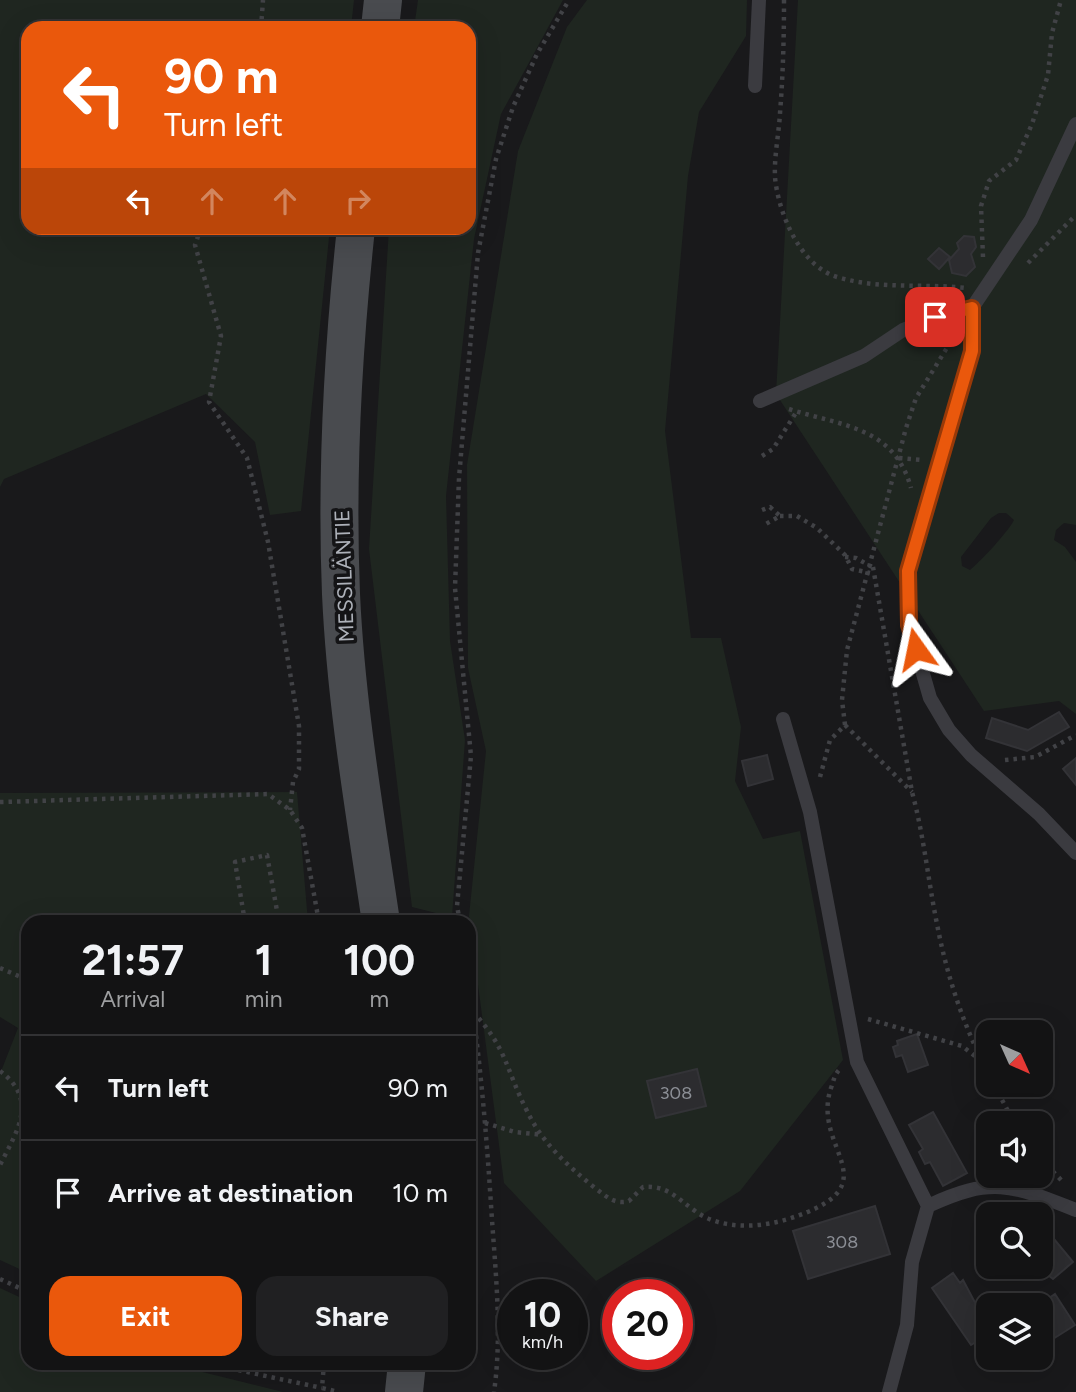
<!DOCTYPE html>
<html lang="en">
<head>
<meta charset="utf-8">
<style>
	:root { --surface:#131314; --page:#202022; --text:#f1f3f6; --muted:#9d9ea0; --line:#323234; --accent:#ea580c }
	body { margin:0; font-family:Figtree,sans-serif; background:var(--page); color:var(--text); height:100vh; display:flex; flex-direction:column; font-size:26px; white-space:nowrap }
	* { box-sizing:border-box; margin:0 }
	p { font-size:23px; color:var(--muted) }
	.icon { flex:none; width:38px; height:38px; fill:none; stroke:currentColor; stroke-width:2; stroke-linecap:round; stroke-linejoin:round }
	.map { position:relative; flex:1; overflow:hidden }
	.details { position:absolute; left:21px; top:915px; width:455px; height:455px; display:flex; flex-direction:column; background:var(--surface); border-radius:21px; box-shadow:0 7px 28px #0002,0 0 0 2px var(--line) }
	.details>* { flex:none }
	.top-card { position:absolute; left:21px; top:21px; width:455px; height:214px; border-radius:21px; box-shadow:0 7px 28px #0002,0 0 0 2px var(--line); background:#ea580c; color:#fff; overflow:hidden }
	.needle { width:46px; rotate:135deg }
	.fabs { position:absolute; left:976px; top:1020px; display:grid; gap:14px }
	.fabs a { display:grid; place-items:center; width:77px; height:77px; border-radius:14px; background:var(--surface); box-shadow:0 7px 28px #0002,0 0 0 2px var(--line); font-size:35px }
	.speed { position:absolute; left:497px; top:1279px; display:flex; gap:14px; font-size:35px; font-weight:700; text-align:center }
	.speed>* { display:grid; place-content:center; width:91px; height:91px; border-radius:50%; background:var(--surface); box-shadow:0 7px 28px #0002,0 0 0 2px var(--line); line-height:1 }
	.speed small { font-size:18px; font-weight:400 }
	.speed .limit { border:10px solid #d22; background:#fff; color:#111 }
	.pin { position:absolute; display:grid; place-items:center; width:60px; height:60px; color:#fff; margin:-30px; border-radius:14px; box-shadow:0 4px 10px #0006 }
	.me { position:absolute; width:77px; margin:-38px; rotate:348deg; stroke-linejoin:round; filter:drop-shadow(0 0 5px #0008) }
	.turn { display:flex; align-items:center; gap:24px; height:147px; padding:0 28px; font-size:32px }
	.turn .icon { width:91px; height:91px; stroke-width:2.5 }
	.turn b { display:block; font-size:49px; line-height:60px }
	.lanes { display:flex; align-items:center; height:66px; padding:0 28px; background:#0003; justify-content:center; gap:35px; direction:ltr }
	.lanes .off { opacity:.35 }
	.eta { display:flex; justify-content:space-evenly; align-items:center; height:119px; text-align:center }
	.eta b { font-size:42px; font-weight:700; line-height:49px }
	.button { display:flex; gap:14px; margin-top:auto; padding:14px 28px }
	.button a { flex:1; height:80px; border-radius:21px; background:var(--accent); color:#fff; font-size:28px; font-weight:700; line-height:80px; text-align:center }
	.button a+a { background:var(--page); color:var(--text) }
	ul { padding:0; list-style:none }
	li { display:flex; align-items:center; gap:21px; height:105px; padding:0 28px; border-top:2px solid var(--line) }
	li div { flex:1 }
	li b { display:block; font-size:26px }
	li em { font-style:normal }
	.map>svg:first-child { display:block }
</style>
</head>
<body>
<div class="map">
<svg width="1076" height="1392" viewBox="0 0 1076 1392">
	<rect width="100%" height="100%" fill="#19191b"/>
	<path fill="#1f2620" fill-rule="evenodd" d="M 0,0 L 354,0 L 351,28 L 28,28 L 28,228 L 330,228 L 301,511 L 270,515 L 255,442 L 206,394 L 4,479 L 0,487 Z
		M 418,0 L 563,0 L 501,114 L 474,239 L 446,496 L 450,641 L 465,740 L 452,917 L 412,907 L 369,549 L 389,228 L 469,228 L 469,28 L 414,28 Z
		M 587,0 L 747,0 L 746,36 L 699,112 L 688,176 L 665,431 L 691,638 L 721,638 L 741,727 L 735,781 L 763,839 L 800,831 L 843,1060 L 740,1191 L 596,1281 L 504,1183 L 469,916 L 486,751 L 468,668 L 467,465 L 518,151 L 567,27 Z
		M 798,0 L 1076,0 L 1076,525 L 1064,523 L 1056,530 L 1054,540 L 1065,547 L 1076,562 L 1076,714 L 1059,701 L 984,711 L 776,394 ZM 999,513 L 1006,513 L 1014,520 C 1009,531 980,562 970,570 L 962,566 L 961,557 L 991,518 Z
		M 297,792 L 308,922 L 28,922 L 28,1273 L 0,1260 L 0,1074 L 18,1028 L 0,1017 L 0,793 Z
		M 0,1288 L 28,1301 L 28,1363 L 166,1363 L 283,1392 L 0,1392 Z"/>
	<path fill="#2c2c2f" stroke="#333337" stroke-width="2" d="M 964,236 L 974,237 L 976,247 L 971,254 L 975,267 L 966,276 L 952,273 L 949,260 L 959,249 L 957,243 Z
		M 939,248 L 950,257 L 939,269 L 928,259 Z
		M 1059,712 L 1069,727 L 1027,751 L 986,738 L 992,718 L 1028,730 Z
		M 767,755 L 773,779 L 748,786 L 742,761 Z
		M 1076,758 L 1076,785 L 1063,769 Z
		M 917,1034 L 928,1065 L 908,1072 L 902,1055 L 896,1057 L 893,1047 L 898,1045 L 897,1041 Z
		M 697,1069 L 706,1106 L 656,1118 L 647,1081 Z
		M 933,1112 L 967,1173 L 943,1186 L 930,1162 L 925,1164 L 919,1152 L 923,1149 L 909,1125 Z
		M 994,1118 L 997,1124 L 989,1124 L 989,1154 L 975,1129 Z
		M 875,1206 L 890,1254 L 808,1279 L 793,1231 Z
		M 1049,1233 L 1073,1262 L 1053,1279 L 1038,1267 L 1041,1267 L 1041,1240 Z
		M 953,1273 L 960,1283 L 963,1280 L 980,1312 L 984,1310 L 989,1317 L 989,1334 L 971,1345 L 932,1288 Z
		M 1055,1294 L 1075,1325 L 1053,1339 L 1041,1321 L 1041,1306 L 1038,1306 Z"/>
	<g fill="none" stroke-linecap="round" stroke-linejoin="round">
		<path stroke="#414246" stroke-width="4.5" stroke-dasharray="3.5 5" stroke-linecap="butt" d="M 784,0 C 784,38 783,75 780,113 C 779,133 774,156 775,177 C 778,212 800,266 837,277 C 880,290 921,283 965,288
			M 261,28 L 263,0
			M 201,228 L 195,245 L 221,336 L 209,402 L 247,458 L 268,542 L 299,726 L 299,769 L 293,782 L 290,810
			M 983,257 L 981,206 L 989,181 L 1016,160 L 1032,124 L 1048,75 L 1052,33 L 1061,0
			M 1028,263 L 1076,215
			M 789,409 C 841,426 894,426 911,488
			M 762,456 L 773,449 L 797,411
			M 899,458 L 922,460
			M 762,510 L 770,507 L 780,516 L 764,525
			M 780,516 L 797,516 L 817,528 L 845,555 L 852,569 L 870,573
			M 845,557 L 856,558 L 872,567
			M 873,567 L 912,792 C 924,836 928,880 937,924 C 947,977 964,1027 989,1075
			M 845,725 L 912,792
			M 1005,760 L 1035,757 L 1076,735
			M 820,777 L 830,740 L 845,725 L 842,700 L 847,650 L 906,428 L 916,398 L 953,338
			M 0,802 L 268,794 L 290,810 L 302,828 L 319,922
			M 245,922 L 235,862 L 267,855 L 279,922
			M 460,922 L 457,906 L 471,756 L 455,588 L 459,478 L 478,253 L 496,159 L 513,107 L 537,54 L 569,0
			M 0,968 L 28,980
			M 469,985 C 481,1063 487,1142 492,1220 C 496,1277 502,1336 494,1392
			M 473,1012 C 507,1048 506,1070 527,1111 C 543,1144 567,1165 595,1188 C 606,1196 614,1205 629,1201 L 643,1187 C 667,1185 677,1198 695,1211 C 721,1230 759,1228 788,1219 C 896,1185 810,1150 831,1088 C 834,1080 834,1075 840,1069
			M 868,1019 L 962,1046 L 980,1060
			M 0,1071 C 39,1100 17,1131 0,1165
			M 994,1085 L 1015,1124
			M 485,1123 L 515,1132 L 543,1135
			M 1041,1159 L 1064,1183
			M 0,1279 L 28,1292
			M 205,1363 L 322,1388
			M 324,1363 L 322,1388 L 339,1392"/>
		<path stroke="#3b3b40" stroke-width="14" d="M 755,86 L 759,0
			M 972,308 L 1031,220 L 1076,124
			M 760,401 L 864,356 L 903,330 L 935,317 L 972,308 L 972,351 L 908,571 L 909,625 L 930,698 L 949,730 L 971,755 L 1039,814 L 1076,853
			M 783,719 L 810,812 L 857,1062 L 928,1206 L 912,1262 L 907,1325 L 889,1392
			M 928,1206 C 992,1176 1012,1185 1076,1210"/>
		<path stroke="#494b4f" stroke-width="38" d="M 380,28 L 383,0
			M 356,228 C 343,349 336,472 341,594 C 346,704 365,814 381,922
			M 404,1392 L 407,1363"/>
	</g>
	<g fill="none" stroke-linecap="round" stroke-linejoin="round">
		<defs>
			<path id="route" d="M 916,649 L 909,625 L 908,571 L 972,351 L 972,308 L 935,317"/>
		</defs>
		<use href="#route" stroke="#983908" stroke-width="18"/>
		<use href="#route" stroke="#ea580c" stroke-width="12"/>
	</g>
	<g text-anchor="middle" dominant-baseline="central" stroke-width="7" stroke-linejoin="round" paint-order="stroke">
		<g font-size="18" fill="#8c8f96">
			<text x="676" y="1093">308</text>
			<text x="842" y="1242">308</text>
		</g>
		<g font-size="21" fill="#adb1b9" stroke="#141416">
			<text transform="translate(344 576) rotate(-92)">MESSILÄNTIE</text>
		</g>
	</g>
</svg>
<div class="fabs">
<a><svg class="needle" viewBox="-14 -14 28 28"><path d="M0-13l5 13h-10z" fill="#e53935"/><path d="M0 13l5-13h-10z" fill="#9d9ea0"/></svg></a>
<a><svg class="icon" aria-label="sound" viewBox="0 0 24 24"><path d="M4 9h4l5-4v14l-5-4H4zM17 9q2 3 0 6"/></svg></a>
<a><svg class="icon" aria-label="search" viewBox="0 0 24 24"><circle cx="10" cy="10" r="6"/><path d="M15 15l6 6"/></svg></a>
<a><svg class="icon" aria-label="layers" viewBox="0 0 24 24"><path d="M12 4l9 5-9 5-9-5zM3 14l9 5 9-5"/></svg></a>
</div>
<div class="speed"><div>10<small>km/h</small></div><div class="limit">20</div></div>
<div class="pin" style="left:935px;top:317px;background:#d93025"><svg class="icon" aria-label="arrive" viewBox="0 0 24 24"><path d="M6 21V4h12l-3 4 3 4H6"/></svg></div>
<svg class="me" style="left:916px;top:649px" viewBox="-20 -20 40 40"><path d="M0-17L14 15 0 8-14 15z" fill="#ea580c" stroke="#fff" stroke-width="4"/></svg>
<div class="top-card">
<div class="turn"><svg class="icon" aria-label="left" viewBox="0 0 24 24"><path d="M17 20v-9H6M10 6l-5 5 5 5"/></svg><div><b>90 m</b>Turn left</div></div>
<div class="lanes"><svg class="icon" aria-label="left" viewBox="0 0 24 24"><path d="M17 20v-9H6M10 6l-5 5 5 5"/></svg><svg class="icon off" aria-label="ahead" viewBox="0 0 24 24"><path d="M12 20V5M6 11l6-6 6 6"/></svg><svg class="icon off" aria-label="ahead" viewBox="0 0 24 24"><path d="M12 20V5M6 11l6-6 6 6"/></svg><svg class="icon off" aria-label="right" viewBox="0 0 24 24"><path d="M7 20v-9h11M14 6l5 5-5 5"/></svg></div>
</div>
<section class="details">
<div class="eta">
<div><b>21:57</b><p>Arrival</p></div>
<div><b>1</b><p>min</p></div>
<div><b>100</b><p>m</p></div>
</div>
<ul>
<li><svg class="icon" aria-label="left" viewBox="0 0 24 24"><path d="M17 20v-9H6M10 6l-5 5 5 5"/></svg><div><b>Turn left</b></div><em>90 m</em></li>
<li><svg class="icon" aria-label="arrive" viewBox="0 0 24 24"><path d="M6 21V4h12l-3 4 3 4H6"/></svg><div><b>Arrive at destination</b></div><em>10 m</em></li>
</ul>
<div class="button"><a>Exit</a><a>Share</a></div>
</section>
</div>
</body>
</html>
